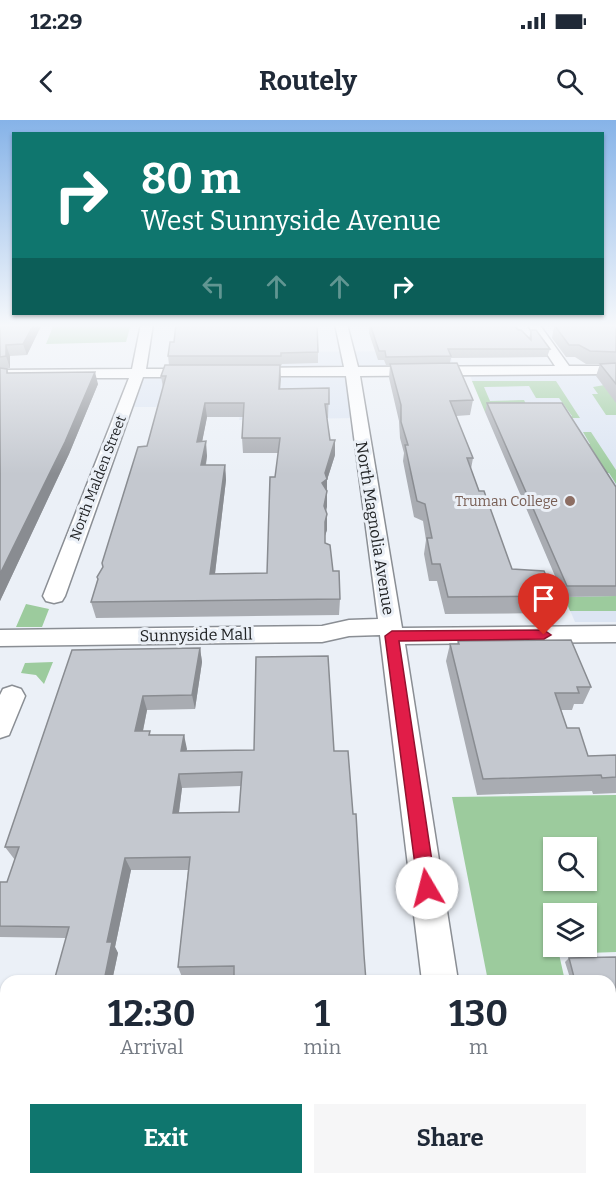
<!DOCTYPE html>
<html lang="en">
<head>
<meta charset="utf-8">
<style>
	:root { --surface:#fff; --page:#f6f6f7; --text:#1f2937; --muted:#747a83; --accent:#0f766e }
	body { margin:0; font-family:Bitter,serif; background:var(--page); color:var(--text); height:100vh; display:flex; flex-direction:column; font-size:22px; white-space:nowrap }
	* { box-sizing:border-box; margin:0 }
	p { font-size:20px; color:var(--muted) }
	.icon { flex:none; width:33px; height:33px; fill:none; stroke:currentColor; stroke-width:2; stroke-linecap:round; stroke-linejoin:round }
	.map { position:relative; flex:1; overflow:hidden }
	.details { position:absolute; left:0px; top:855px; width:616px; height:210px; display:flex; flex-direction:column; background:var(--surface); border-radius:18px 18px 0 0; box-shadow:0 2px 4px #0004 }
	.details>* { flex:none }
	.hud { position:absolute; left:12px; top:12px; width:592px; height:183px; border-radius:0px; box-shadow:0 2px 4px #0004; background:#0f766e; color:#fff; overflow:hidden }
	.tools { position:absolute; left:543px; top:717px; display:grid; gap:12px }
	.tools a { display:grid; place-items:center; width:54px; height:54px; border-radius:0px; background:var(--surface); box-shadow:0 2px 4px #0004; font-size:30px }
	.pin { position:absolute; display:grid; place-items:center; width:51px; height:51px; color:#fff; margin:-62px -26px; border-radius:50% 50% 50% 0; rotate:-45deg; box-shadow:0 0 6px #0007 }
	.pin .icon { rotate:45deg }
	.me { position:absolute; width:66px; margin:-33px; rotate:352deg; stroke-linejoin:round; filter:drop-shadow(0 0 4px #0008) }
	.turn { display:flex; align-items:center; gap:21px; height:126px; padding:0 30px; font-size:27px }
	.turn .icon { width:78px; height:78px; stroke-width:2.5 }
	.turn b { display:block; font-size:42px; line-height:51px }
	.lanes { display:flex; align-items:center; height:57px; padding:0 30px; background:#0003; justify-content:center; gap:30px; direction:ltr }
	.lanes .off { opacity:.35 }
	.eta { display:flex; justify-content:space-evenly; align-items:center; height:102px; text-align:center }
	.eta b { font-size:36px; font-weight:700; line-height:42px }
	.action { display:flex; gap:12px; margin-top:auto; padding:12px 30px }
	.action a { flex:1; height:69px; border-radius:0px; background:var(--accent); color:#fff; font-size:24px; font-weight:700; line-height:69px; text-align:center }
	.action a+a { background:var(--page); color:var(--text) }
	.status { display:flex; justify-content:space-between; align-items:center; height:42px; padding:0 30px; background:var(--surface); direction:ltr }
	.status svg { height:16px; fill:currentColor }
	header { display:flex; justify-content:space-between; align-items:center; height:78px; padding:0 30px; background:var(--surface); font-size:27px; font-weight:700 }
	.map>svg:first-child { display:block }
</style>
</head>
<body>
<div class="status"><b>12:29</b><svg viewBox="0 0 49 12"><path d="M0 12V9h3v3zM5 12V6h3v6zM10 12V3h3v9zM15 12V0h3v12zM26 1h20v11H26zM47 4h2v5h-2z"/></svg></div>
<header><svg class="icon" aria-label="back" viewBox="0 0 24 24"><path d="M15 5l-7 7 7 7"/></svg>Routely<svg class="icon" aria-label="search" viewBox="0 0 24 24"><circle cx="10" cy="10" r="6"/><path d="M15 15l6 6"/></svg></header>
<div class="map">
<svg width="616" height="1065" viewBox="0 0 616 1065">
	<rect width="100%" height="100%" fill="#ebf0f7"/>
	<path fill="#dce5f3" d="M 449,231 L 454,246 L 247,248 L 247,232 Z
		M 616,250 L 616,502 L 575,502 L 468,251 Z
		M 352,252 L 356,298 L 239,300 L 242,287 L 126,287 L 138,253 Z"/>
	<path fill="#9ccb9d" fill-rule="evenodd" d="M 54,204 L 131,204 L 126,222 L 46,224 Z
		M 472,261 L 556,261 L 580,298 L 570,298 L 572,296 L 559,278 L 536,278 L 529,266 L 484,267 L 490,281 L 524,280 L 527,286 L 485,292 Z
		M 616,263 L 616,295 L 606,295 L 592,274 L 598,274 L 593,267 Z
		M 583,312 L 591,312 L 616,350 L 616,364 L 609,353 L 601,353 L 583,324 L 590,324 Z
		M 616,476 L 616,491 L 570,491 L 564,477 Z
		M 26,484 L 49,489 L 42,507 L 16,507 Z
		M 53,542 L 44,564 L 36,555 L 21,553 L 25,543 Z
		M 616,675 L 616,832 L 559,834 L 565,861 L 488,861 L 452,677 ZM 554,728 L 586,728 L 586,760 L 554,760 ZM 554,794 L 586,794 L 586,826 L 554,826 Z"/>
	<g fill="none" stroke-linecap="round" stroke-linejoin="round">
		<defs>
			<path id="minor" d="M 141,204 L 153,204 L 146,249 L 196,249 L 203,253 L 196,257 L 143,257 L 65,476 L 62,481 L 54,483 L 46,481 L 43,476 L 129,258 L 0,258 L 0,250 L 132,249 Z
				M 335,204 L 347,204 L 358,247 L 555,246 L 527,204 L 539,204 L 569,246 L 616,246 L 616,254 L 360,256 L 402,508 L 616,506 L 616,522 L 405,524 L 458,861 L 422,861 L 380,515 L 349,516 L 322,522 L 0,526 L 0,510 L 322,506 L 349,500 L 378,499 L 346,256 L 248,256 L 241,252 L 248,248 L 344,247 Z
				M 12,566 L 21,569 L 25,576 L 9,615 L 0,618 L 0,575 L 3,569 Z
				M 446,1059 L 488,1059 L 490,1065 L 446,1065 Z"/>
		</defs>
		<use href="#minor" stroke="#8a8e94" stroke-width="3"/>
		<use href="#minor" fill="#fff" fill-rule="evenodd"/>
	</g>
	<path fill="#a9acb2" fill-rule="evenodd" d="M 0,204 L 42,204 L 27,235 L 10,236 L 10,248 L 1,248 L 7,249 L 8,253 L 98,264 L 69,334 L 0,481 Z
		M 369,204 L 513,204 L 529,218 L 531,210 L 550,229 L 547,237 L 451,238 L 450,243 L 473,280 L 470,295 L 456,296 L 473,338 L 471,349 L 479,371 L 512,449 L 555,476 L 549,493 L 445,494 L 437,461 L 429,461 L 424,434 L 426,420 L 423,401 L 414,397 L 403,341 L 404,333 L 400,318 L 399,301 L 389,258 L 390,245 L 386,245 L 384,240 L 378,240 L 369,213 Z
		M 553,204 L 616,204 L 616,283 L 596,256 L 600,244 L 586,244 L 575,237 L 566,237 L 552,218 L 554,207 Z
		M 318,232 L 318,243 L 282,244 L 281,246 L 280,246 L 280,269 L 329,268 L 328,298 L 327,298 L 330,320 L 335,335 L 327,360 L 326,390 L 327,410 L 325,416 L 325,423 L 340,479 L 339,495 L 96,498 L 91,482 L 98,460 L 97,457 L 103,447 L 147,326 L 163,268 L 161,256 L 169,245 L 168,236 ZM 207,297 L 243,297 L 242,318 L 243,333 L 278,333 L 267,453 L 215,454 L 226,360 L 225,345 L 206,345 L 207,336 L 202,322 Z
		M 487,283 L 616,367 L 616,476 L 564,477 L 485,292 Z
		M 458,521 L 591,567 L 583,584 L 574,584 L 572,590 L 561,590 L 567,608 L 588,636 L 616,635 L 616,673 L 593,674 L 592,671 L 477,675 L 446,541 L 450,524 L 457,524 Z
		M 200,528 L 202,542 L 195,589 L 147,590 L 143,611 L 151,615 L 184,615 L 186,631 L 254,630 L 328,536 L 234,856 L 182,857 L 178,847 L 188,750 L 131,750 L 115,827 L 118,833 L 112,861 L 54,861 L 66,818 L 0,817 L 0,762 L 7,762 L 15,740 L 5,727 L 72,530 ZM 241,666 L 239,692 L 179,693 L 182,668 Z
		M 616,837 L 616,1009 L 610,1009 L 610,861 L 571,861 L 565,842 L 569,838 Z
		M 0,897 L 6,897 L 6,968 L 0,968 Z
		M 557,1059 L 610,1059 L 616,1065 L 558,1065 Z"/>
	<path fill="#898c91" d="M 34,204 L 42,204 L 27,235 L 23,224 Z
		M 6,225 L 10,236 L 10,248 L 6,236 Z
		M 280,245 L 281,259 L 279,283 L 279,269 Z
		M 95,252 L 98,264 L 69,334 L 0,481 L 0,454 Z
		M 205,283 L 207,297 L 199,337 L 197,322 Z
		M 335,320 L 335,335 L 327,360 L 327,387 L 324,401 L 324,386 L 322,363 L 325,353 Z
		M 206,321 L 207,336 L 203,360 L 201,345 Z
		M 225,345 L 226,360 L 213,470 L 210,454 Z
		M 327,394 L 327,410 L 324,418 L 325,402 Z
		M 200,528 L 202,542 L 195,589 L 192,575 Z
		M 143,576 L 147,590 L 140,625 L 135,611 Z
		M 184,615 L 187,629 L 184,644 L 181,631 Z
		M 179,654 L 182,668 L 177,706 L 173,693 Z
		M 125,738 L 131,750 L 115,827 L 118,833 L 112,861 L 104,861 L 107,822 Z
		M 120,1059 L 127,1059 L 127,1065 L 119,1065 Z
		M 208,1059 L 213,1059 L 212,1065 L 208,1065 Z"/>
	<path fill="#c4c8cf" stroke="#898c91" stroke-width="1.5" fill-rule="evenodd" d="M 0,204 L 34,204 L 23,224 L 6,225 L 6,236 L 0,237 Z
		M 176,204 L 317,204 L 318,232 L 281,233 L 281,236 L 168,236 L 170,222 L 174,222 Z
		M 370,204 L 513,204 L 518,210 L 521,210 L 531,220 L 531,210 L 536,210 L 550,229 L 448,229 L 451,236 L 386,237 L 385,231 L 379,231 Z
		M 565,204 L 616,204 L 616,232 L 590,231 L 579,225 L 569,225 L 555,206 L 566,206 Z
		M 457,243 L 473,280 L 450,281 L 473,338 L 467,338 L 479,371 L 484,371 L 512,449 L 544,451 L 555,476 L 448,477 L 440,444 L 432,444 L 427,418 L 432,418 L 425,384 L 417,381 L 405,325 L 408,325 L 401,302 L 401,285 L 390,244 Z
		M 616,243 L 616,264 L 600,244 Z
		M 165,245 L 280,245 L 279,269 L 329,268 L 329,284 L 325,284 L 330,320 L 335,320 L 325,353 L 327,359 L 322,363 L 327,371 L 324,386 L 327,394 L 325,402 L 325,423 L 330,425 L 333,451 L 339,451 L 340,479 L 91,482 L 98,459 L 97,457 L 103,447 L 102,443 L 138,327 L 147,326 L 166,256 L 161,256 ZM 205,283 L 244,283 L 242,318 L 280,318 L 275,357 L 270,357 L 267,453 L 210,454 L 225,345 L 201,345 L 206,321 L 197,322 Z
		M 0,248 L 7,249 L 7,253 L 95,252 L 65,322 L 0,454 Z
		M 487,283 L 562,283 L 616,367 L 616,466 L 567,466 Z
		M 571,520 L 591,567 L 577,567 L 579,573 L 555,573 L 567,608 L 579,608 L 588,636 L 616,635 L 616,657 L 602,658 L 601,655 L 483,659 L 450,524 L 459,524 L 458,521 Z
		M 200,528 L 192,575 L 143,576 L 135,611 L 150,611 L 149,615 L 184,615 L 181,631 L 254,630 L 256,537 L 328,536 L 334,631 L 348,631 L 353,694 L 356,694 L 364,835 L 366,861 L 234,861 L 234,846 L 178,847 L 190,737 L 125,738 L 107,822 L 112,822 L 104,861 L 54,861 L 69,807 L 0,806 L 0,762 L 7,762 L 19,727 L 5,727 L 72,530 ZM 242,652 L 239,692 L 173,693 L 179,654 Z
		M 616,837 L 616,1007 L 610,1007 L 610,861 L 575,861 L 569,838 Z
		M 0,897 L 6,897 L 6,961 L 0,961 Z
		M 0,1003 L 6,1003 L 6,1059 L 120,1059 L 119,1065 L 0,1065 Z
		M 610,1042 L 616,1042 L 616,1065 L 570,1065 L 569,1059 L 610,1059 Z
		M 153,1059 L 208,1059 L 208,1065 L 153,1065 Z"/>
	<linearGradient id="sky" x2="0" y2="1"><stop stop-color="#86b3e8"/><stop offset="0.58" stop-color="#f6f8fb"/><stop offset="1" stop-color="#f6f8fb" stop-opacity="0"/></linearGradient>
	<rect width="616" height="354" fill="url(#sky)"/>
	<path fill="#e11d48" stroke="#92132f" stroke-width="1.5" d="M 544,510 L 551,515 L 544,519 L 399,521 L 436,768 L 433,774 L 427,777 L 420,774 L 418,768 L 385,516 L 392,511 Z"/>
	<circle fill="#8d6e63" stroke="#ebf0f7" stroke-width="2" cx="570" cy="381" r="6"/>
	<g text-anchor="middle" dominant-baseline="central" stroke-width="6" stroke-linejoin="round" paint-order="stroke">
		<g font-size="14" fill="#212325" stroke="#ebf0f7">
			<text transform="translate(98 358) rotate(-69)">North Malden Street</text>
		</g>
		<g font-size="14" fill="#785e54" stroke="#ebf0f7" text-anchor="end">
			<text x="558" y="381">Truman College</text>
		</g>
		<g font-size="16" fill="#212325" stroke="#ebf0f7">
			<text transform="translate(375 408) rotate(81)">North Magnolia Avenue</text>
			<text transform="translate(196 515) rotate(-1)">Sunnyside Mall</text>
		</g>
	</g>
</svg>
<div class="tools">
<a><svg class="icon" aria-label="search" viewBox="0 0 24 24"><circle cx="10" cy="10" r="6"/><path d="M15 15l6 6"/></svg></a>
<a><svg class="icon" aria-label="layers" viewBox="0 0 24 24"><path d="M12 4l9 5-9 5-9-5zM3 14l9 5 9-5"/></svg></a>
</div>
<div class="pin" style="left:544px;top:515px;background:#d93025"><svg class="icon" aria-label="arrive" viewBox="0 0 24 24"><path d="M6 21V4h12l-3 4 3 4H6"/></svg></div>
<svg class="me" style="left:427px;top:768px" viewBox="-20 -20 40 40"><circle r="19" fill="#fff"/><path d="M0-13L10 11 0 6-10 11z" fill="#e11d48"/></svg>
<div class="hud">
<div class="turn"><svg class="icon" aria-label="right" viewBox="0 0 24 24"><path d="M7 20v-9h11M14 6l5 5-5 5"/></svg><div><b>80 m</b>West Sunnyside Avenue</div></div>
<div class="lanes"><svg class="icon off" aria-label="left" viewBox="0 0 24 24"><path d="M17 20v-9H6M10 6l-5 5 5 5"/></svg><svg class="icon off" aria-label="ahead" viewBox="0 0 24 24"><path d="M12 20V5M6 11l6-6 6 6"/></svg><svg class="icon off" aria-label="ahead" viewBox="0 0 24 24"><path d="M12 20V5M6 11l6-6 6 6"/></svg><svg class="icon" aria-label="right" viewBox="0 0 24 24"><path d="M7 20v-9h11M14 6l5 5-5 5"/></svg></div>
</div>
<section class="details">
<div class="eta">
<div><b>12:30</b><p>Arrival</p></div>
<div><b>1</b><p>min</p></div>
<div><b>130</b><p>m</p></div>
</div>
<div class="action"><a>Exit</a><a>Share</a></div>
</section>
</div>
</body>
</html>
